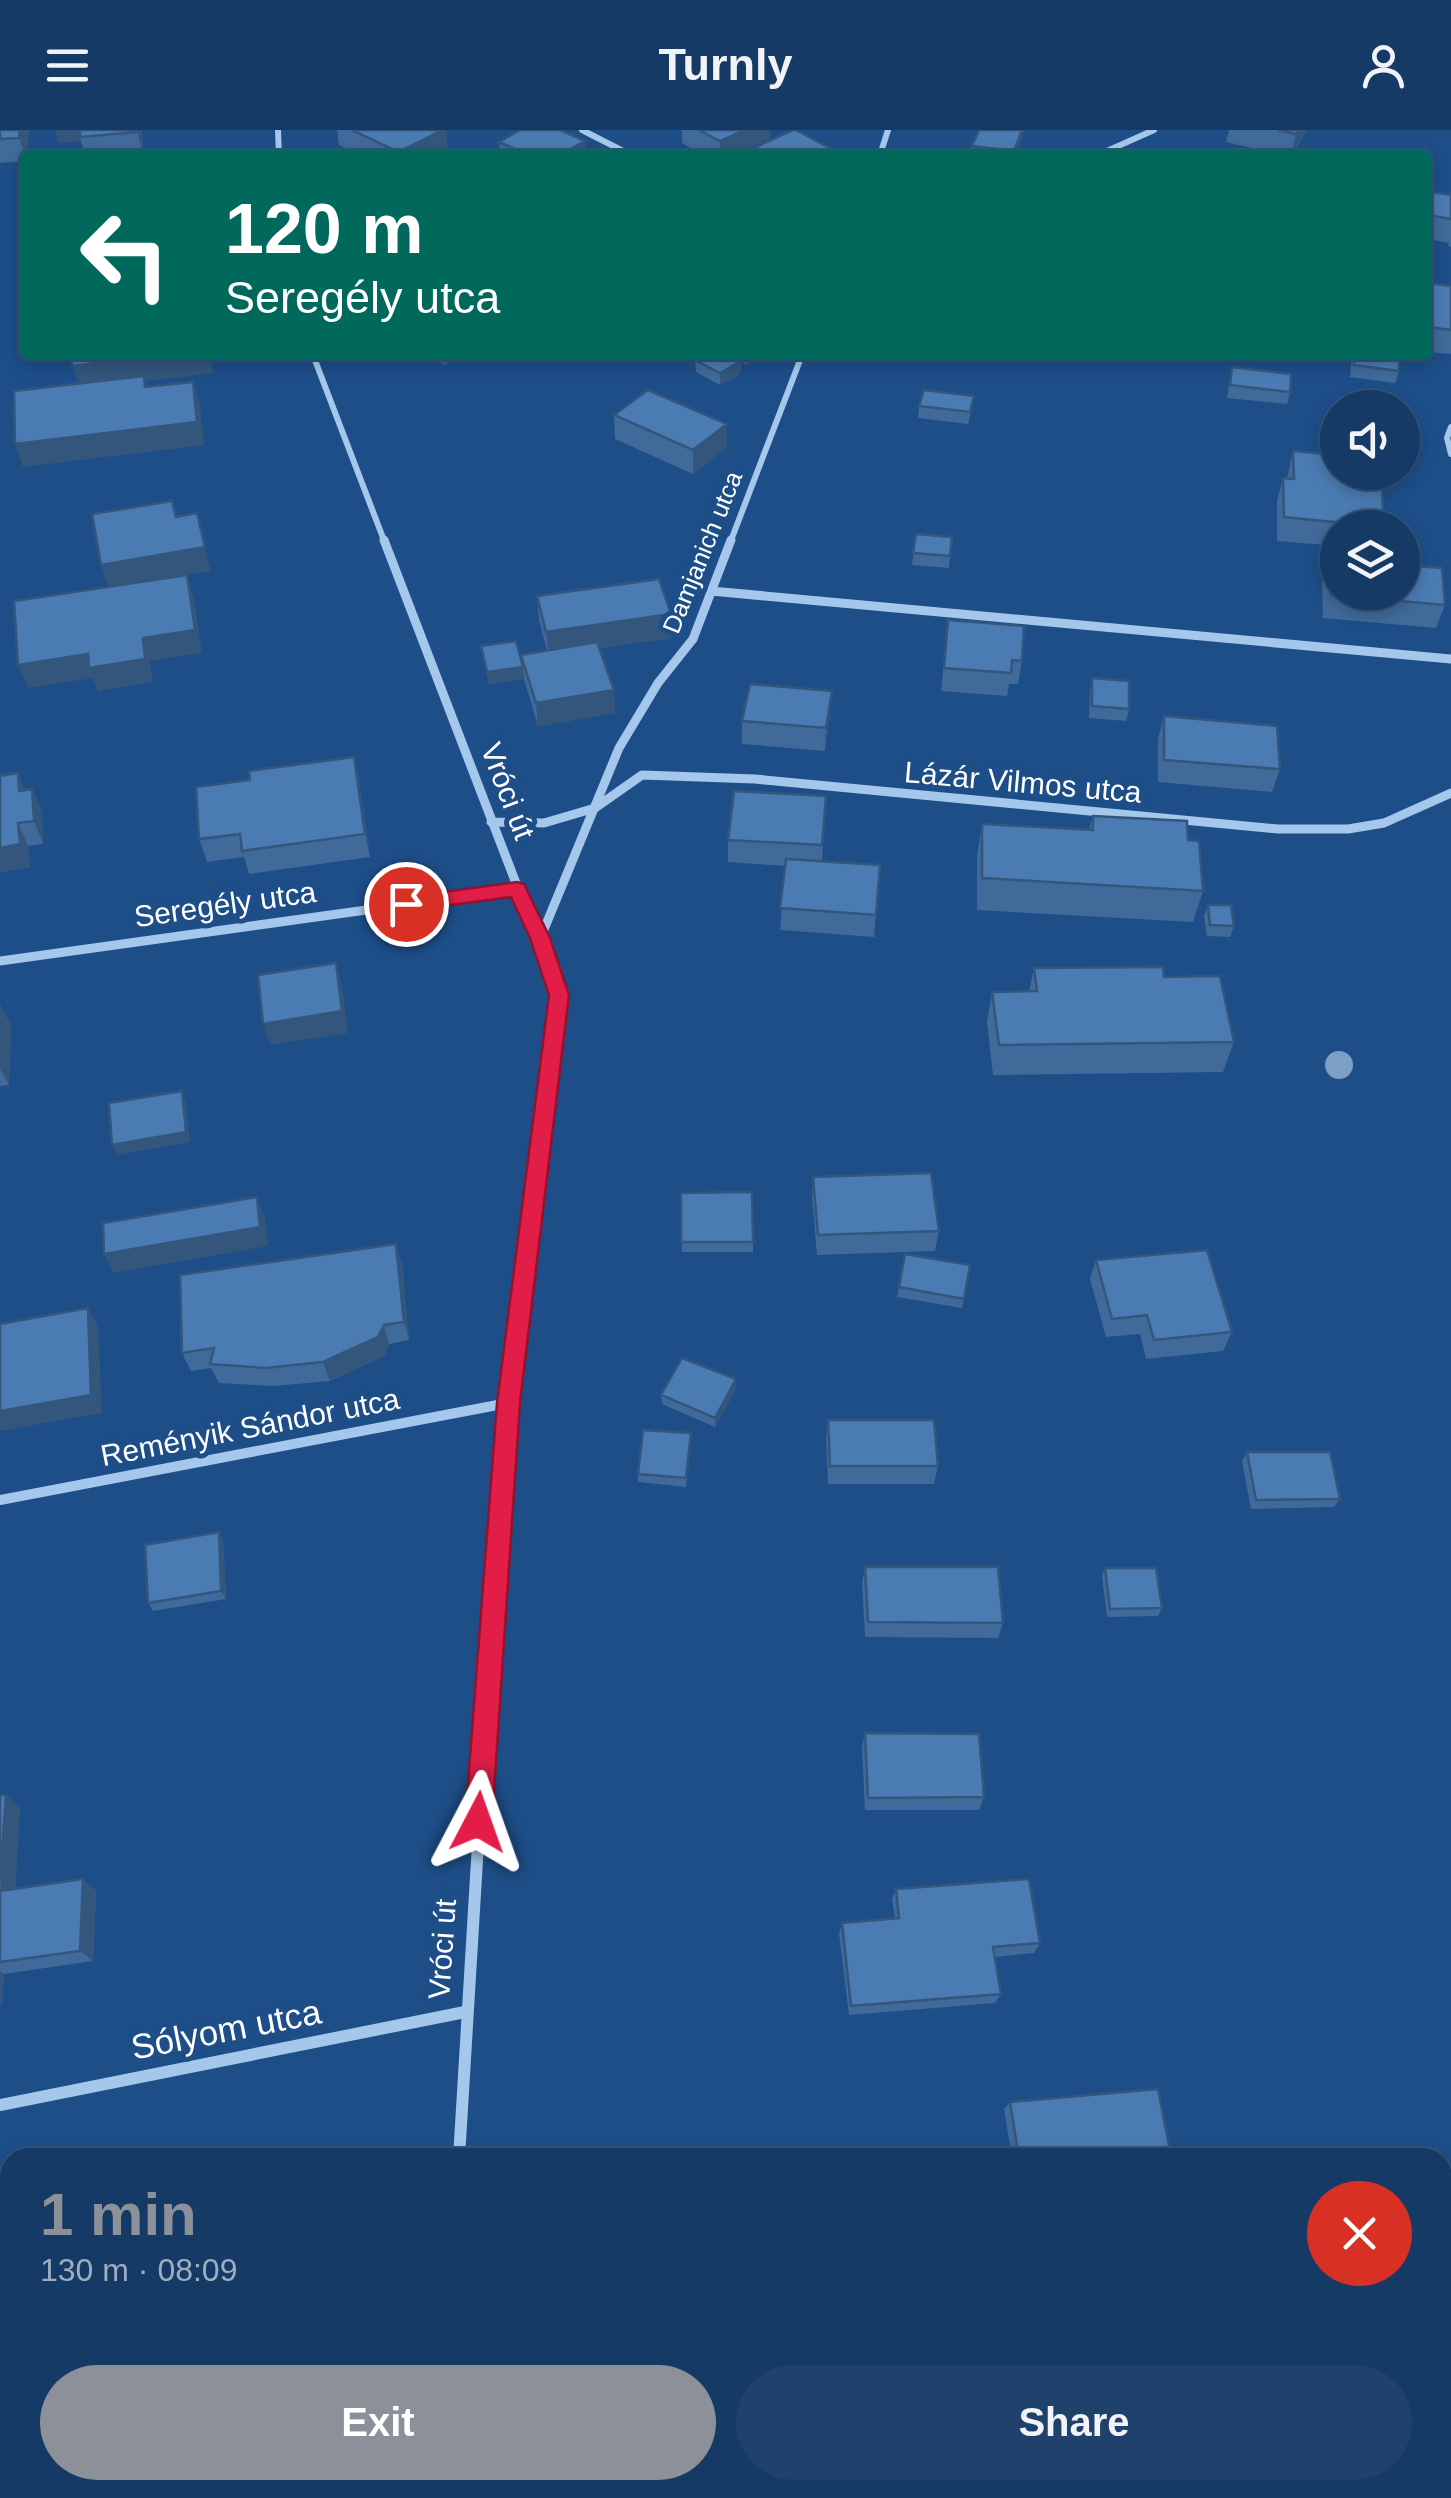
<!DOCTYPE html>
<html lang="en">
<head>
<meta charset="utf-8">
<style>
	:root { --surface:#163a66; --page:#1f416c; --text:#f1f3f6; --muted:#9eadbf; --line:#35547a; --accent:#8c9099 }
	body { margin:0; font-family:Helvetica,sans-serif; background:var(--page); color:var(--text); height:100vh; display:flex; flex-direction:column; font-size:38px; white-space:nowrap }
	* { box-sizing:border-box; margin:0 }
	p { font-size:32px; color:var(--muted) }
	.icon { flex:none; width:55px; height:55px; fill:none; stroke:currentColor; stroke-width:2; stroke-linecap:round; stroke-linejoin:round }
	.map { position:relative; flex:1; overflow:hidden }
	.panel { position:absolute; left:0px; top:2018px; width:1452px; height:352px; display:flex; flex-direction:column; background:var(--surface); border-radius:30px 30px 0 0; box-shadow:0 5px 15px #0003,0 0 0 2px var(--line) }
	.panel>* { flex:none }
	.top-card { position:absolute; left:20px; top:20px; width:1412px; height:210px; border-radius:10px; box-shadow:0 5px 15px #0003,0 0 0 2px var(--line); background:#00695c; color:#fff; overflow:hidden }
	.buttons { position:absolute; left:1320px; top:260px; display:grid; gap:20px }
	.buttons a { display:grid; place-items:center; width:100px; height:100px; border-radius:50%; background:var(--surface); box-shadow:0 5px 15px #0003,0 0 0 2px var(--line); font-size:50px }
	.pin { position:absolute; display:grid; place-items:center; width:85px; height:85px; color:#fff; margin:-42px; border:5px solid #fff; border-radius:50%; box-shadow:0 2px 10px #0007 }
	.me { position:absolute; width:110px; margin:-55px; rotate:4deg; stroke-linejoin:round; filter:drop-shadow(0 0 8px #0008) }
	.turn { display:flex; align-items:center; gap:35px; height:210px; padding:0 40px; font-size:45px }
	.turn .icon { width:130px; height:130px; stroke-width:2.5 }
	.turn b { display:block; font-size:70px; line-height:85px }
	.round { display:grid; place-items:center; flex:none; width:105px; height:105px; border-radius:52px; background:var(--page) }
	.head { display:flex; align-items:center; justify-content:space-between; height:170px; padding:0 40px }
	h1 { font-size:60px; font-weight:700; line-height:75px; color:var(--accent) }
	.action { display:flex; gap:20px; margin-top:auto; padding:20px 40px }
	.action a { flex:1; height:115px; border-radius:60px; background:var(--accent); color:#fff; font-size:40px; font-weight:700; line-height:115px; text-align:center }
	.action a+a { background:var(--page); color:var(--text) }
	header { display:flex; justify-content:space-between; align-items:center; height:130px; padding:0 40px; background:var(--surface); font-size:45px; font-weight:700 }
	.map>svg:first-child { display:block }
</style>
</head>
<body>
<header><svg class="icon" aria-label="menu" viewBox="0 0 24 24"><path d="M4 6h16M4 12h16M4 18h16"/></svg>Turnly<svg class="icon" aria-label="person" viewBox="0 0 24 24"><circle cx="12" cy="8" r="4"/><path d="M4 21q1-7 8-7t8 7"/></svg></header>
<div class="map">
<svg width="1451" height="2368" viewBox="0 0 1451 2368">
	<rect width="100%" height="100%" fill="#1d4e88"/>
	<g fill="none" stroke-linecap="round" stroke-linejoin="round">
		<path stroke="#a6c7ec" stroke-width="6" d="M 278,0 L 279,25
			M 582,0 L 631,25
			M 880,25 L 888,0
			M 1098,25 L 1154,0
			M 313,225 L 385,413
			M 1451,297 L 1447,308 L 1451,324
			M 730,413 L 802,225"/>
		<path stroke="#a6c7ec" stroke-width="9" d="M 384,410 L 559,865 L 551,926
			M 711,461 L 1451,529
			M 491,692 L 544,693 L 595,678 L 642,645 L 755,649 L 1278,699 L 1348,699 L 1384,693 L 1451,663
			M 540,809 L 619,618 L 658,553 L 693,509 L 731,410
			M 0,831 L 517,759"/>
		<path stroke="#a6c7ec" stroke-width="10" d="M 0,1370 L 508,1273
			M 487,1568 L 508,1273 L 552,924"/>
		<path stroke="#a6c7ec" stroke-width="12" d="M 0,1975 L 465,1882
			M 459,2028 L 487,1565
			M 451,2360 L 451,2368"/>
	</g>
	<circle fill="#7d9fc6" cx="1339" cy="935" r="14"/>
	<path fill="#406a99" d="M 0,0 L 29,0 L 25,31 L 0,33 Z
		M 55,0 L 142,0 L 143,25 L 85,25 L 81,11 L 59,13 Z
		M 337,0 L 446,0 L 448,22 L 442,25 L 360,25 L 339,15 Z
		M 682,0 L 770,0 L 770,11 L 835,25 L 745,25 L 745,23 L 740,25 L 703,25 L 682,13 Z
		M 979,0 L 1024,0 L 1016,25 L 971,25 L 972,16 Z
		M 1229,0 L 1307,0 L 1292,25 L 1282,25 L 1226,12 Z
		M 585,11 L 586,25 L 500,25 L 499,12 Z
		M 1451,65 L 1451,117 L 1448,116 L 1449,113 L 1428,109 L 1428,76 Z
		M 1428,153 L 1451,156 L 1451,224 L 1428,222 Z
		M 425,225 L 461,225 L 446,235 Z
		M 704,225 L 762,225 L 747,235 L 741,231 L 740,244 L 720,255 L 696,242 L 695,230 Z
		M 1352,225 L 1399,225 L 1399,241 L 1395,253 L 1350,247 Z
		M 1232,237 L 1290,262 L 1287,274 L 1227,268 Z
		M 919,276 L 972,278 L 968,294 L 918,288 Z
		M 614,285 L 727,317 L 693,344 L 615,309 Z
		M 1293,321 L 1384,398 L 1338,398 L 1338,416 L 1277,411 L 1277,371 L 1283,348 L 1287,348 Z
		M 916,404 L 952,407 L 949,438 L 912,435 Z
		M 1330,428 L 1445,475 L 1436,498 L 1323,488 L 1322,452 Z
		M 537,466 L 671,484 L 671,508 L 599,518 L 614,560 L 615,583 L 538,596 L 524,549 L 489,554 L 481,516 L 523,537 L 521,525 L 547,521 L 539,490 Z
		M 948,490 L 1022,531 L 1018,554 L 1009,554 L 1007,566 L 941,561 Z
		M 1092,548 L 1129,579 L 1126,591 L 1089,588 L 1090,560 Z
		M 830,584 L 825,621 L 742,614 L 742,591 Z
		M 1164,586 L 1280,639 L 1272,662 L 1158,652 L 1158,609 Z
		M 354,627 L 359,650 L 370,727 L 249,744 L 244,727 L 207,732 L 199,709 L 250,650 Z
		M 0,646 L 25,660 L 32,659 L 42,682 L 43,714 L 28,716 L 30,737 L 0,742 Z
		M 826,666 L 822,731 L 876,785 L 874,807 L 780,800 L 785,736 L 728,732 L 728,710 Z
		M 1093,686 L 1188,710 L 1203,761 L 1193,792 L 977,780 L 977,726 L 982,694 L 1089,700 Z
		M 1208,775 L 1234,796 L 1230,807 L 1207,806 L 1204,786 Z
		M 1034,838 L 1164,847 L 1234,912 L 1223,942 L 993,945 L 987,892 L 992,862 L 1029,861 Z
		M 0,875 L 11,896 L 9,955 L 0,956 Z
		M 813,1047 L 939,1101 L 935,1121 L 817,1125 L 812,1067 Z
		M 681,1063 L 753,1112 L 753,1122 L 682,1122 Z
		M 905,1124 L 964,1169 L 962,1178 L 897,1167 Z
		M 1096,1130 L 1232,1202 L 1223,1221 L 1146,1229 L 1140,1204 L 1106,1207 L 1090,1149 Z
		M 402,1133 L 409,1210 L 389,1214 L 384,1226 L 330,1251 L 274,1256 L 219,1253 L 211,1238 L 191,1241 L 182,1223 Z
		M 736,1259 L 715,1297 L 662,1274 L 661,1265 Z
		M 828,1290 L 938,1336 L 934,1354 L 828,1354 L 826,1308 Z
		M 691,1312 L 686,1357 L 638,1352 L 638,1344 Z
		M 1247,1322 L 1340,1369 L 1334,1377 L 1251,1379 L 1242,1331 Z
		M 223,1410 L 226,1469 L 153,1481 L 148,1473 Z
		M 865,1437 L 1003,1493 L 998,1508 L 865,1507 L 862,1453 Z
		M 1105,1438 L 1162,1478 L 1158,1486 L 1107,1487 L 1102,1446 Z
		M 865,1603 L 984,1667 L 979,1680 L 865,1680 L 862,1617 Z
		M 0,1665 L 6,1665 L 20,1677 L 15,1759 L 96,1760 L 93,1831 L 4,1844 L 2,1875 L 0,1875 Z
		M 896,1759 L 1040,1813 L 1034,1823 L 995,1827 L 1001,1864 L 995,1873 L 849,1885 L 839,1803 L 842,1793 L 895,1788 L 892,1769 Z
		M 1010,1972 L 1170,2021 L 1161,2027 L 1155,2028 L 1012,2028 L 1004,1979 Z
		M 1061,2360 L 1248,2360 L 1250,2368 L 1062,2368 Z"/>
	<path fill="#34567d" d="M 20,0 L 29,0 L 27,25 L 25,26 L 19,8 Z
		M 55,0 L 84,0 L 80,7 L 81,11 L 59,13 Z
		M 137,0 L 142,0 L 143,25 Z
		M 443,0 L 446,0 L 448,22 L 442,25 L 398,25 L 398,22 Z
		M 745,0 L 770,0 L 770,12 L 740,25 L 720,25 L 720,11 Z
		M 1022,0 L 1024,0 L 1023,5 L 1016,25 L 1013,25 Z
		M 1299,0 L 1307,0 L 1291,25 L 1296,4 Z
		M 585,11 L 586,25 L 560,25 Z
		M 161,225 L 210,225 L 213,243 L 146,251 L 151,269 L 80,259 L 72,236 Z
		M 445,225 L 461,225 L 446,235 Z
		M 747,225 L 762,225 L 747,235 Z
		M 741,231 L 740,244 L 720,255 L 720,243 Z
		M 193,252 L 200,275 L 204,315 L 23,337 L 15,314 Z
		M 727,294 L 727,317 L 693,344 L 693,320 Z
		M 197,383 L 211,441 L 109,458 L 101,435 Z
		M 187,445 L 194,469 L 202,523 L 150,531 L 153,552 L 98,561 L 93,548 L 28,558 L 18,535 L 88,524 L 143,508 Z
		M 671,484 L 671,508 L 549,525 L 546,502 Z
		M 523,537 L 524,549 L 489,554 L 487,542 Z
		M 614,560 L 615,583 L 538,596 L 536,573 Z
		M 832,561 L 830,584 L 825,621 L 826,598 Z
		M 354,627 L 359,650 L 370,727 L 365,704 Z
		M 18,643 L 27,666 L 19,661 Z
		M 32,659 L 42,682 L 43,714 L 34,691 Z
		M 18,693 L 28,716 L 30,737 L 0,742 L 0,718 Z
		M 336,833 L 342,855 L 348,903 L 270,915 L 263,894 Z
		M 0,875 L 11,896 L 9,955 L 0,939 Z
		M 182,961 L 186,971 L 190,1012 L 118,1025 L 112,1015 Z
		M 257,1067 L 265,1087 L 268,1116 L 114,1143 L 104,1124 Z
		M 396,1114 L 402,1133 L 409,1210 L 404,1192 Z
		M 88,1178 L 98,1197 L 102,1283 L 0,1301 L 0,1281 Z
		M 384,1195 L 389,1214 L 384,1226 L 330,1251 L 323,1232 Z
		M 736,1249 L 736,1259 L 715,1297 L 715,1288 Z
		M 219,1402 L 223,1410 L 226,1469 L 221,1461 Z
		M 6,1665 L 20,1677 L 14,1772 L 0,1762 Z
		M 83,1749 L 96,1760 L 93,1831 L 80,1821 Z
		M 0,1841 L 4,1844 L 2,1875 L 0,1874 Z"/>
	<path fill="#4a7bb2" stroke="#34567d" stroke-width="2.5" d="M 0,0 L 20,0 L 19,8 L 0,9 Z
		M 80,0 L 137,0 L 137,2 L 80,7 Z
		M 352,0 L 443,0 L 398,22 Z
		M 520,0 L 560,0 L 585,11 L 560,25 L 529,25 L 499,12 Z
		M 699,0 L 745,0 L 720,11 Z
		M 793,0 L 796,0 L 835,21 L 826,25 L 751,25 L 745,22 Z
		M 979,0 L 1022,0 L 1014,21 L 972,16 Z
		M 1278,0 L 1299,0 L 1296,4 Z
		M 1432,62 L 1451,65 L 1451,89 L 1428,85 L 1428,76 Z
		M 1428,153 L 1451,156 L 1451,200 L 1428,197 Z
		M 72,225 L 161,225 L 72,236 Z
		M 704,225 L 729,225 L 741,231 L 720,243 L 695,230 Z
		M 1354,225 L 1399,225 L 1399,241 L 1354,235 Z
		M 1232,237 L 1291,244 L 1290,262 L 1230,255 Z
		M 144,246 L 145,257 L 193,252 L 197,292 L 15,314 L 14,261 Z
		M 648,260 L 727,294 L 693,320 L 614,285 Z
		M 924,260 L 974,266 L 970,282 L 919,276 Z
		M 1293,321 L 1338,325 L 1338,342 L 1381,342 L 1384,397 L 1284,387 L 1283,348 L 1294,349 Z
		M 172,371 L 176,387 L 197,383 L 205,417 L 101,435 L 92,384 Z
		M 916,404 L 952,407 L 950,426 L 913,423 Z
		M 1330,428 L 1338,429 L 1338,462 L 1402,462 L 1402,435 L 1442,438 L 1445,475 L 1331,465 Z
		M 187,445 L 195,500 L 143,508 L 145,529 L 89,538 L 88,524 L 18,535 L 14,471 Z
		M 659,449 L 671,484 L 546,502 L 537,466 Z
		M 948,490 L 1024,496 L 1022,531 L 1012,530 L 1011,543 L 944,538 Z
		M 516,511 L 523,537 L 487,542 L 481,516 Z
		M 597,512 L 614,560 L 536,573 L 521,525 Z
		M 1092,548 L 1129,551 L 1129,579 L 1092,576 Z
		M 750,554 L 832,561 L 826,598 L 742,591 Z
		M 1164,586 L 1277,596 L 1280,639 L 1164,630 Z
		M 354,627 L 365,704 L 242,721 L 240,704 L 199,709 L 196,657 L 250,650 L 249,641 Z
		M 18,643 L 19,661 L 32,659 L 34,691 L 18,693 L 20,714 L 0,718 L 0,646 Z
		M 734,661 L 826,666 L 822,715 L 728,710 Z
		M 1093,686 L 1187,691 L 1188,710 L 1199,711 L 1203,761 L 982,748 L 982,694 L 1093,700 Z
		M 786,729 L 880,735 L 876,785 L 780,778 Z
		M 1208,775 L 1231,775 L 1234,796 L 1210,795 Z
		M 336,833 L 342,881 L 263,894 L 258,845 Z
		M 1163,837 L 1164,847 L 1220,846 L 1234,912 L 999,915 L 992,862 L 1037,861 L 1034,838 Z
		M 182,961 L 186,1002 L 112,1015 L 109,973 Z
		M 931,1043 L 939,1101 L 818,1105 L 813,1047 Z
		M 752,1062 L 753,1112 L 681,1112 L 681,1063 Z
		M 257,1067 L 260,1097 L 104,1124 L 103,1093 Z
		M 396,1114 L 404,1192 L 384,1195 L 378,1207 L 323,1232 L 266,1238 L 210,1234 L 214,1218 L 182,1223 L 180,1145 Z
		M 1207,1120 L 1232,1202 L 1154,1210 L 1147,1185 L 1112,1189 L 1096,1130 Z
		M 905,1124 L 970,1135 L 964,1169 L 899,1157 Z
		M 88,1178 L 91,1265 L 0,1281 L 0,1194 Z
		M 682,1228 L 736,1249 L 715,1288 L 661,1265 Z
		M 828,1290 L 934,1290 L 938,1336 L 830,1336 Z
		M 643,1300 L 691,1303 L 686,1348 L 638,1344 Z
		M 1247,1322 L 1330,1322 L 1340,1369 L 1256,1370 Z
		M 219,1402 L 221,1461 L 148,1473 L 145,1415 Z
		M 865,1437 L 998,1437 L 1003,1493 L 868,1492 Z
		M 1105,1438 L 1156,1438 L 1162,1478 L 1110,1479 Z
		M 865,1603 L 979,1604 L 984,1667 L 868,1668 Z
		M 0,1665 L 6,1665 L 0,1749 Z
		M 83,1749 L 80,1821 L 0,1832 L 0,1761 Z
		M 1029,1749 L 1040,1813 L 993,1817 L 1001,1864 L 851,1876 L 842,1793 L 899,1788 L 896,1759 Z
		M 1158,1959 L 1170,2021 L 1095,2028 L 1019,2028 L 1010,1972 Z
		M 1069,2360 L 1248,2360 L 1250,2368 L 1070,2368 Z"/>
	<path fill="#e11d48" stroke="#92132f" stroke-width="2.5" d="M 517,752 L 524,754 L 550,808 L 569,865 L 520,1273 L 492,1692 L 488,1701 L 478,1705 L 469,1701 L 465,1692 L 497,1273 L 549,865 L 530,808 L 511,767 L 406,781 L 396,774 L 406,767 Z"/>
	<g text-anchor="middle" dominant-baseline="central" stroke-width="10" stroke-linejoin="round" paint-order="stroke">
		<g font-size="25" fill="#fff" stroke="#1d4e88">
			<text transform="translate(702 422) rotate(-68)">Damjanich utca</text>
		</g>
		<g font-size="30" fill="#fff" stroke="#1d4e88">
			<text transform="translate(1023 652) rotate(5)">Lázár Vilmos utca</text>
			<text transform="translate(508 661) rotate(69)">Vróci út</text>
			<text transform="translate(225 774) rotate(-8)">Seregély utca</text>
			<text transform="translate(250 1297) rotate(-11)">Reményik Sándor utca</text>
			<text transform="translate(442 1819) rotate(-86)">Vróci út</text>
		</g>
		<g font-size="35" fill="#fff" stroke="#1d4e88">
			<text transform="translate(226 1899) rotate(-11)">Sólyom utca</text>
		</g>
	</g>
</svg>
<div class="buttons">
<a><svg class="icon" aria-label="sound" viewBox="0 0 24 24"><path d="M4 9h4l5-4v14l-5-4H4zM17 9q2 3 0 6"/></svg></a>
<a><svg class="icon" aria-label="layers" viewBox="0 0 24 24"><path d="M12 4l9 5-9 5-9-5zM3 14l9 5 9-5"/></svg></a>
</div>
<div class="pin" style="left:406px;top:774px;background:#d93025"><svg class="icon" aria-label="arrive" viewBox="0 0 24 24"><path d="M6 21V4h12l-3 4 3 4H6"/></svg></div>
<svg class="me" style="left:478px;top:1692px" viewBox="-20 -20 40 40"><path d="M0-17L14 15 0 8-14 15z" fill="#e11d48" stroke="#fff" stroke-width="4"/></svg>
<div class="top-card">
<div class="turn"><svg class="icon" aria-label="left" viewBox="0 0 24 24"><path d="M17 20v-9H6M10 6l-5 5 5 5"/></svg><div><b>120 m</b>Seregély utca</div></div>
</div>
<section class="panel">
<div class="head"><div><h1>1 min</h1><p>130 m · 08:09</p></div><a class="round" style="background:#d93025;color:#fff"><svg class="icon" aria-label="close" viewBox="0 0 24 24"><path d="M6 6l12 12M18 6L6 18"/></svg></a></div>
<div class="action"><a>Exit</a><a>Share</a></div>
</section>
</div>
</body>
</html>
